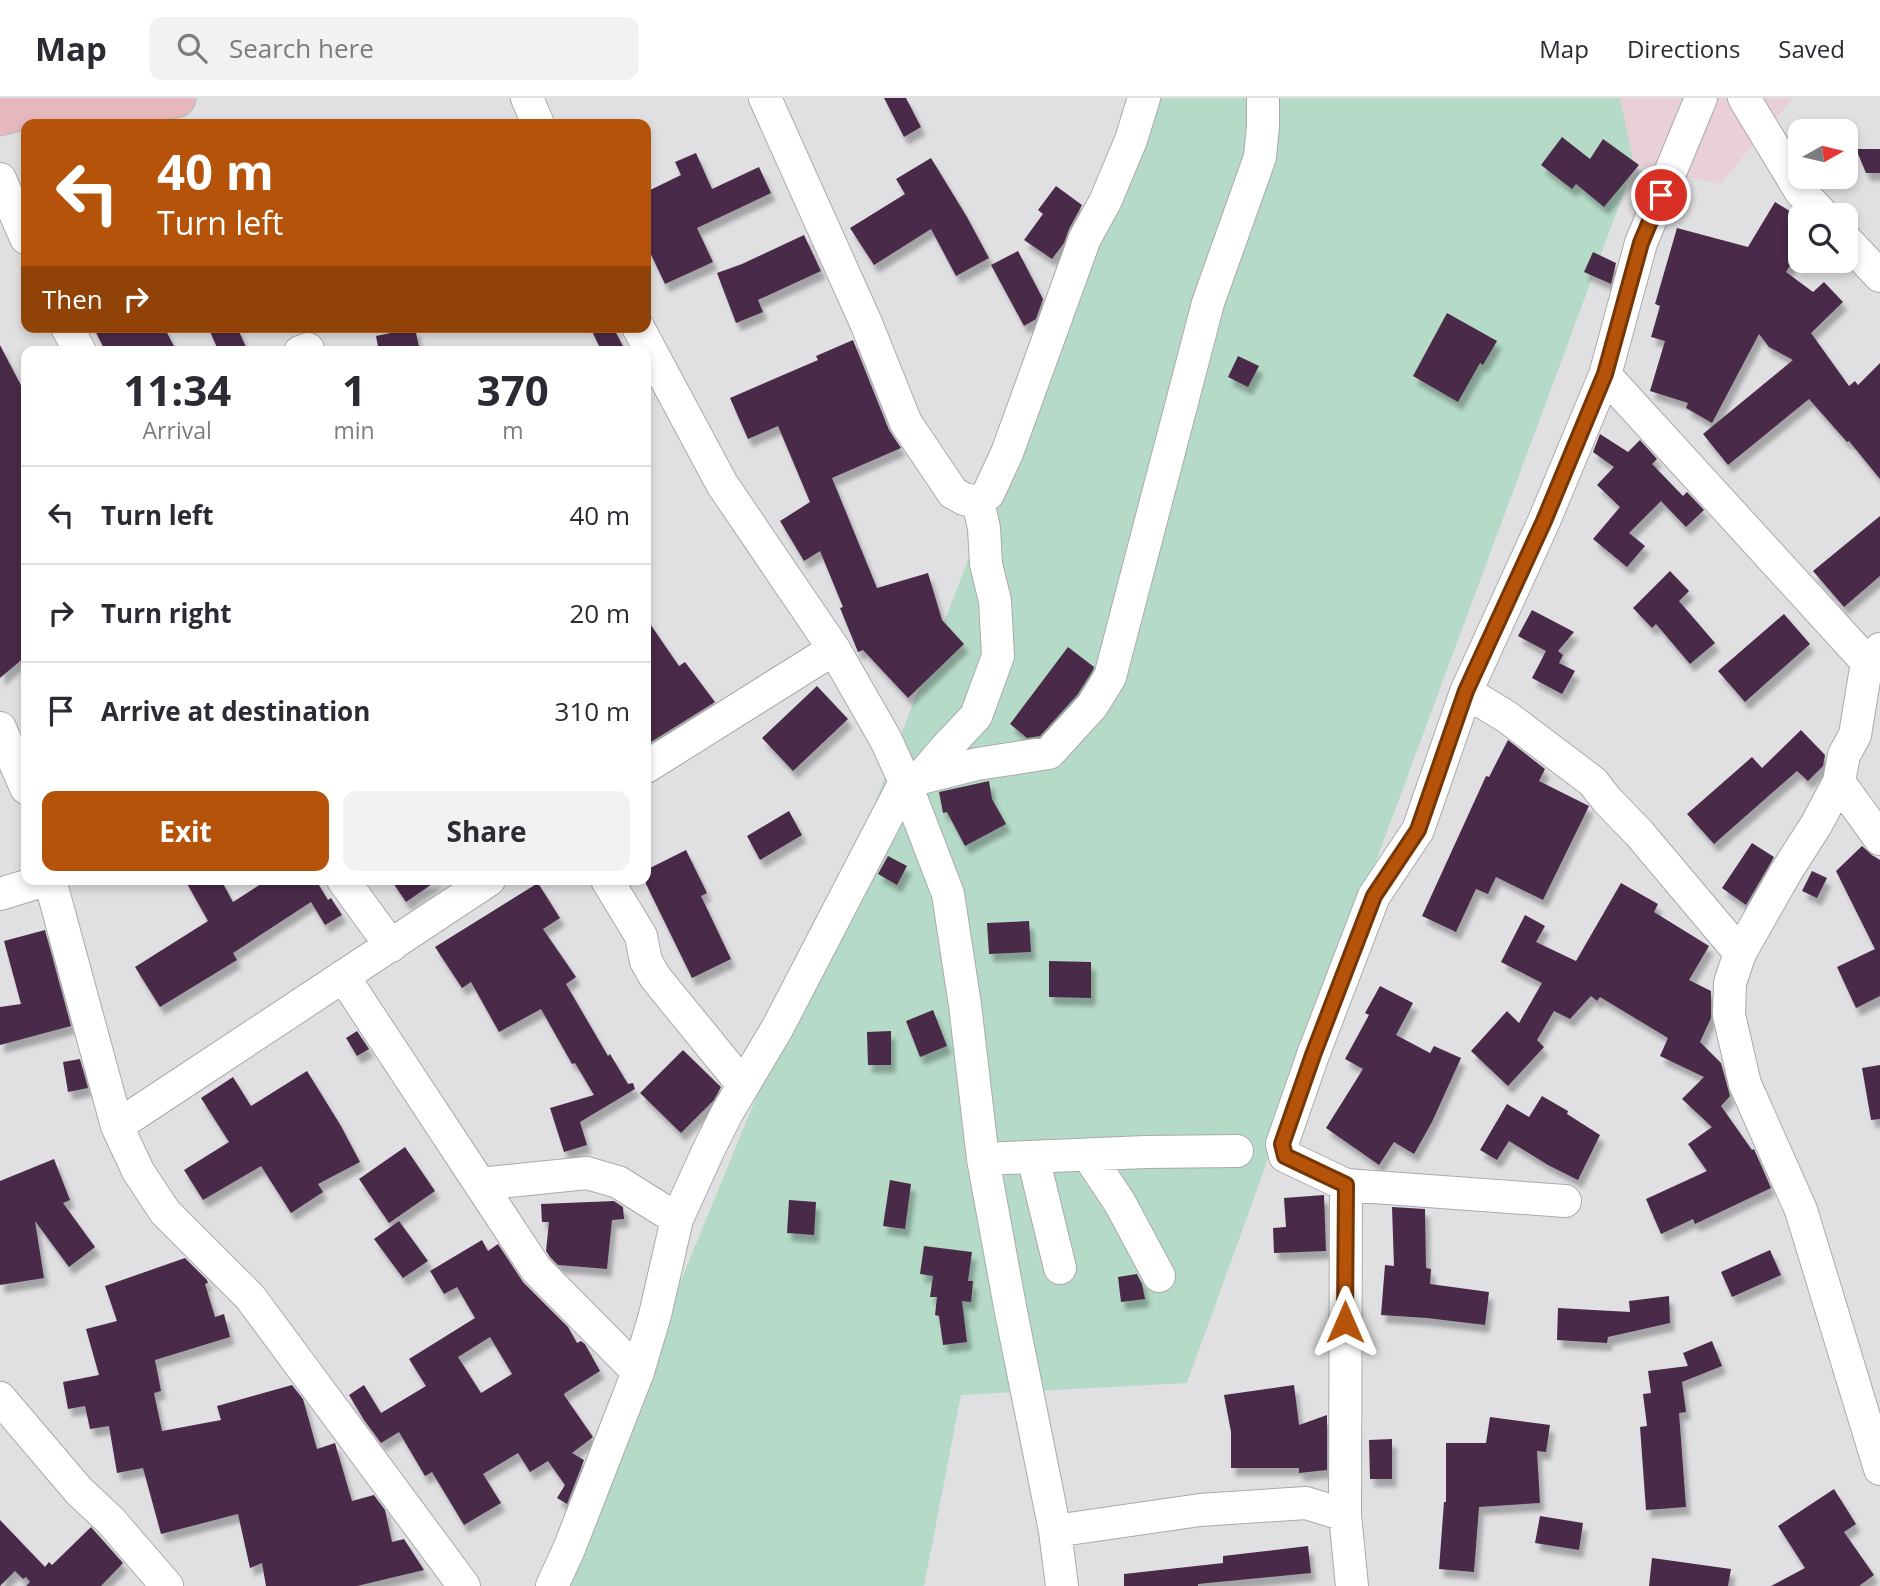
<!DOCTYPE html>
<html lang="en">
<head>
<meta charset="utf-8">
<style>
	:root { --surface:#fff; --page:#f2f2f3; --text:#2b2b33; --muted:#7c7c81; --line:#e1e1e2; --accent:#b45309 }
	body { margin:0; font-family:"Open Sans",sans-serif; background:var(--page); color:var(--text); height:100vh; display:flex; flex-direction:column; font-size:26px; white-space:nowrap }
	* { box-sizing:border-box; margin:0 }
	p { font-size:23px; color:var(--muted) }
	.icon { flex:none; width:38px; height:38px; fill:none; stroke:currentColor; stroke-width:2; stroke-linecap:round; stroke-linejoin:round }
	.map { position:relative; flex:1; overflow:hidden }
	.side { position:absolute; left:21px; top:248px; width:630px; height:539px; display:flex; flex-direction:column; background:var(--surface); border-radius:14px; box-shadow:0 4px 10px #0003 }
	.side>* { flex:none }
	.banner { position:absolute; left:21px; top:21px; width:630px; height:214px; border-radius:14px; box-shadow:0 4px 10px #0003; background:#b45309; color:#fff; overflow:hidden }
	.needle { width:46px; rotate:82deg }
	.fabs { position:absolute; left:1788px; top:21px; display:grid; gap:14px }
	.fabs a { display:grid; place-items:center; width:70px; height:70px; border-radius:14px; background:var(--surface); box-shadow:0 4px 10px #0003; font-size:35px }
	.pin { position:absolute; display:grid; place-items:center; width:60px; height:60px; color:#fff; margin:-30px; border:4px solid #fff; border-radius:50%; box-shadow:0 2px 7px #0007 }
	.me { position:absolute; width:77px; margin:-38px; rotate:0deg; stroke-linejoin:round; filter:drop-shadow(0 0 5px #0008) }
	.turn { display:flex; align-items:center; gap:24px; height:147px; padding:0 21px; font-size:32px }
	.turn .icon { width:91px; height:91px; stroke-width:2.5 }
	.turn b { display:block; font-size:49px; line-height:60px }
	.then { display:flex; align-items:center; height:66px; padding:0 21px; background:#0003; gap:14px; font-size:26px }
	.eta { display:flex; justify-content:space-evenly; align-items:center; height:119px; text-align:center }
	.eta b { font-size:42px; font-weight:700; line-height:49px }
	.cta { display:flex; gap:14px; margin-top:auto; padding:14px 21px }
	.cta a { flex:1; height:80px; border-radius:14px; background:var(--accent); color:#fff; font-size:28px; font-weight:700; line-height:80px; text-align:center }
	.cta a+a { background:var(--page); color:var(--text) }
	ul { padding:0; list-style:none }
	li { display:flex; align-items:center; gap:21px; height:98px; padding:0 21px; border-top:2px solid var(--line) }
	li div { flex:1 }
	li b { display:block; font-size:26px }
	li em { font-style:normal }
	header { display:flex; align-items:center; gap:42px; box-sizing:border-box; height:98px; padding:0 35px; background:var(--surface); border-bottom:2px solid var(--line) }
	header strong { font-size:33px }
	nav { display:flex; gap:38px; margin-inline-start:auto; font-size:24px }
	.search { width:490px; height:63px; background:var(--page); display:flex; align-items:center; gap:18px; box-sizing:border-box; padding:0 24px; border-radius:14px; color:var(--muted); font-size:26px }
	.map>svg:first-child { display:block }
</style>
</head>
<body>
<header>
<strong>Map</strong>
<div class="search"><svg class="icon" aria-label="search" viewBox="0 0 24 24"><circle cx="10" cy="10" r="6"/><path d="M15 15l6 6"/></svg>Search here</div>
<nav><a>Map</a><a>Directions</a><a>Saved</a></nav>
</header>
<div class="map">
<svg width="1880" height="1488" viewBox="0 0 1880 1488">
	<defs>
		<filter id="shadow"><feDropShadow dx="4.5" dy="8" stdDeviation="2" flood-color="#0004"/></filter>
	</defs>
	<rect width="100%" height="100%" fill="#e0e0e2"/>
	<path fill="#e9cfd7" d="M 1620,0 L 1793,0 L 1720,86 L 1634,67 Z"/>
	<path fill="#b5dac7" d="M 1152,0 L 1620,0 L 1634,67 L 1365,793 L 1187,1285 L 961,1297 L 924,1488 L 557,1488 L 627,1314 L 849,773 L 1010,352 Z"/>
	<path fill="#4a2b48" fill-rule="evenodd" filter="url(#shadow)" d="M 884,0 L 906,0 L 921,29 L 904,39 Z
		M 1562,39 L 1590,61 L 1603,41 L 1639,67 L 1604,109 L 1576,86 L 1572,91 L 1541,67 Z
		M 1856,51 L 1880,51 L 1880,75 L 1866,75 Z
		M 696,55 L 712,91 L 759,69 L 771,95 L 697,130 L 713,164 L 665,186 L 646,146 L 646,94 L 681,77 L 675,64 Z
		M 931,60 L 967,119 L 989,160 L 956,178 L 931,131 L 874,167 L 850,130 L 905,96 L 896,81 Z
		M 1056,88 L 1082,107 L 1069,131 L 1064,145 L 1052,161 L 1024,142 L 1043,116 L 1038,112 Z
		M 1775,104 L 1801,120 L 1801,149 L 1786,174 L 1813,194 L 1824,184 L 1843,204 L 1811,235 L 1849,288 L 1855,283 L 1858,287 L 1880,265 L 1880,381 L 1849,343 L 1847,344 L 1809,301 L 1728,367 L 1703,336 L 1793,262 L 1769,249 L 1759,236 L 1712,325 L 1686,310 L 1688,305 L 1650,293 L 1665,243 L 1651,239 L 1660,208 L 1655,206 L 1677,130 L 1748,149 Z
		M 804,137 L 821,173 L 758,202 L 763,214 L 736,225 L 717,175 L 742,166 Z
		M 1018,153 L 1043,201 L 1036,221 L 1024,228 L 991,167 Z
		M 1593,154 L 1616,165 L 1611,186 L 1584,174 Z
		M 1447,215 L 1497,243 L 1483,267 L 1480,265 L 1458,304 L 1413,278 Z
		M 93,229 L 164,229 L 177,254 L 106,254 Z
		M 208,229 L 237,229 L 246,249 L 236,254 L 219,254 Z
		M 590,229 L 613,229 L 626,254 L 602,254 Z
		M 415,230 L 420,254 L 379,254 L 376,238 Z
		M 853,242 L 889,332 L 901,350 L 832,380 L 877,490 L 928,475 L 942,522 L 964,546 L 908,600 L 863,552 L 858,554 L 840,510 L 843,509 L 820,453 L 804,463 L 780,423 L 810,404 L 778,328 L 748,341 L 730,300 L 818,262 L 816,258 Z
		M 0,247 L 26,297 L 26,558 L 0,580 Z
		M 1238,258 L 1259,268 L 1248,289 L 1228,279 Z
		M 1600,336 L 1628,354 L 1640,342 L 1657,361 L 1652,366 L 1683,398 L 1687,394 L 1704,412 L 1686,429 L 1661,403 L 1629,435 L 1645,448 L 1627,469 L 1593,441 L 1620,409 L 1597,387 L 1614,369 L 1593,354 Z
		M 1880,418 L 1880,478 L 1844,509 L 1813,473 Z
		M 1670,473 L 1689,493 L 1679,503 L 1715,545 L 1690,566 L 1656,526 L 1652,530 L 1633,510 Z
		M 1532,512 L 1574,534 L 1558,553 L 1563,557 L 1559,565 L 1575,573 L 1562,596 L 1532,580 L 1546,553 L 1518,538 Z
		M 1784,516 L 1810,546 L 1745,604 L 1718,573 Z
		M 646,520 L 679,568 L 685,564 L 715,604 L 646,647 Z
		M 1068,549 L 1094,569 L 1093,572 L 1077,597 L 1040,638 L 1027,640 L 1010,626 Z
		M 817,588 L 848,621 L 793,673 L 762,640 Z
		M 1801,632 L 1825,657 L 1823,668 L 1808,683 L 1797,673 L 1714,746 L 1687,716 L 1752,659 L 1762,670 Z
		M 1508,642 L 1545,671 L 1539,683 L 1589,708 L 1543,802 L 1496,779 L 1488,796 L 1476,791 L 1456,834 L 1422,818 L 1486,678 L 1489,679 Z
		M 989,683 L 992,701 L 1006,726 L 965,748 L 947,714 L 943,715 L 939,694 Z
		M 789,713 L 802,737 L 760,762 L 747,738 Z
		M 1752,745 L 1774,759 L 1746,807 L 1722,790 Z
		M 1862,748 L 1872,757 L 1880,762 L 1880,898 L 1856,910 L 1837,869 L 1875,851 L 1836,773 Z
		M 686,752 L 707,795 L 701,798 L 731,861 L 692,880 L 646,786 L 646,772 Z
		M 888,758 L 907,768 L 897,787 L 878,776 Z
		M 1812,773 L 1827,780 L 1817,800 L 1802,793 Z
		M 185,782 L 221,782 L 233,804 L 267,782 L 316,782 L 328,802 L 331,800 L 342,817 L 325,827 L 311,804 L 233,855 L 237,862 L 160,909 L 135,869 L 208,823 Z
		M 391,782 L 438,782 L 406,804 Z
		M 538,785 L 560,820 L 543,831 L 576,879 L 566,886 L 608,958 L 610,956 L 628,986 L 633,985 L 635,991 L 580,1024 L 587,1047 L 564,1054 L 550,1010 L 594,997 L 575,965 L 572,966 L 541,911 L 499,934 L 471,884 L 462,890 L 435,849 Z
		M 1621,785 L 1658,806 L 1654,814 L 1709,848 L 1689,882 L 1711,893 L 1711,920 L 1700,944 L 1721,965 L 1730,998 L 1721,1008 L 1752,1052 L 1754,1051 L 1771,1090 L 1695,1126 L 1693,1121 L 1661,1136 L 1646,1101 L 1707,1073 L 1688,1046 L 1712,1029 L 1682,1001 L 1704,979 L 1660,958 L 1668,940 L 1600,899 L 1597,903 L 1591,898 L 1570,921 L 1554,913 L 1537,942 L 1544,949 L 1508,988 L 1471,953 L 1507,913 L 1519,925 L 1542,885 L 1501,864 L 1525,817 L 1545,828 L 1536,844 L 1576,863 Z
		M 1029,823 L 1031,854 L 989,856 L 987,825 Z
		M 45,832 L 71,928 L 0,947 L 0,909 L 21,906 L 4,843 Z
		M 1049,863 L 1091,864 L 1091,900 L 1049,899 Z
		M 1380,888 L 1413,905 L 1396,937 L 1430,955 L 1434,948 L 1461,960 L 1432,1024 L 1414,1056 L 1394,1044 L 1379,1067 L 1326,1030 L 1363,971 L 1345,961 L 1369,917 L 1365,915 Z
		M 933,912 L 947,948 L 920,959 L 906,923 Z
		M 357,933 L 369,951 L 357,958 L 346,940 Z
		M 891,933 L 891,967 L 868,967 L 867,934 Z
		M 683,952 L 721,989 L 714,1002 L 681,1035 L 640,995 Z
		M 80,961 L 88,990 L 68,994 L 63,964 Z
		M 1880,967 L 1880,1021 L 1871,1022 L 1862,970 Z
		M 307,973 L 341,1028 L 360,1064 L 318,1086 L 323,1094 L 291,1115 L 261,1068 L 203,1102 L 184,1072 L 229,1044 L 201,1000 L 233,979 L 251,1008 Z
		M 1542,998 L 1568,1013 L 1567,1016 L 1600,1037 L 1578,1082 L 1548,1067 L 1509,1043 L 1497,1062 L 1480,1052 L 1507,1006 L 1529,1019 Z
		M 405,1049 L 435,1093 L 389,1125 L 359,1081 Z
		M 54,1061 L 70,1102 L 63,1105 L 95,1149 L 69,1169 L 35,1123 L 44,1180 L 0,1187 L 0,1083 Z
		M 890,1082 L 911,1086 L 905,1131 L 883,1128 Z
		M 1324,1097 L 1326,1153 L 1274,1155 L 1273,1130 L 1286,1129 L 1284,1100 Z
		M 789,1102 L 816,1104 L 814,1137 L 787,1135 Z
		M 614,1103 L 623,1109 L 624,1121 L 612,1122 L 607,1171 L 558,1167 L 550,1159 L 546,1153 L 549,1124 L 542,1124 L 541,1106 Z
		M 1392,1109 L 1425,1111 L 1426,1170 L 1431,1171 L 1430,1186 L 1489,1194 L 1485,1227 L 1427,1220 L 1381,1217 L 1385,1167 L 1394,1168 Z
		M 399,1123 L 428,1163 L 403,1180 L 374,1141 Z
		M 482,1142 L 488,1153 L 498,1146 L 523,1184 L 568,1229 L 577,1245 L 581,1243 L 585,1246 L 600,1273 L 565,1295 L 564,1297 L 593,1339 L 572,1355 L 584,1362 L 567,1406 L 557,1400 L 565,1387 L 548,1363 L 530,1374 L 518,1355 L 483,1376 L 501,1405 L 464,1427 L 432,1374 L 425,1378 L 399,1334 L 381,1345 L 364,1322 L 349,1297 L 364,1287 L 381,1315 L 426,1288 L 409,1261 L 475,1220 L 457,1189 L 444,1196 L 430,1173 ZM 490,1239 L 512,1276 L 481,1295 L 458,1259 Z
		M 924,1148 L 972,1154 L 968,1183 L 973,1183 L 971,1204 L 962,1203 L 967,1244 L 943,1247 L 939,1218 L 935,1217 L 937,1199 L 930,1199 L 933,1178 L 920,1176 Z
		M 1770,1152 L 1781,1177 L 1732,1199 L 1721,1174 Z
		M 185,1160 L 207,1182 L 208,1185 L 205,1186 L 215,1219 L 224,1216 L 230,1239 L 155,1262 L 161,1293 L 154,1295 L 162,1333 L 221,1322 L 217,1308 L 292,1287 L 303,1301 L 317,1351 L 335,1345 L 352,1403 L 374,1397 L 385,1412 L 392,1444 L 404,1441 L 424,1472 L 357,1488 L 266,1488 L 262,1465 L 250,1470 L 238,1416 L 161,1436 L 143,1370 L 117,1375 L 109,1328 L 90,1331 L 85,1308 L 68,1311 L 63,1284 L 99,1277 L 86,1231 L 117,1223 L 105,1188 Z
		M 1137,1176 L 1142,1186 L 1145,1201 L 1121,1204 L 1118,1179 Z
		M 1669,1198 L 1670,1225 L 1608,1239 L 1607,1245 L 1557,1242 L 1558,1210 L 1630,1214 L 1629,1203 Z
		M 1712,1243 L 1722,1268 L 1682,1284 L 1686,1314 L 1679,1315 L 1686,1409 L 1646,1412 L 1640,1329 L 1647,1328 L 1643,1296 L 1651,1295 L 1648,1273 L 1688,1268 L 1683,1255 Z
		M 1294,1287 L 1299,1327 L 1327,1317 L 1327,1372 L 1299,1375 L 1299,1370 L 1231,1370 L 1231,1334 L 1224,1297 Z
		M 1490,1319 L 1550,1327 L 1546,1354 L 1537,1353 L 1540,1405 L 1479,1409 L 1474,1474 L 1439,1471 L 1444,1404 L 1446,1404 L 1446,1345 L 1486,1345 Z
		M 1392,1341 L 1392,1381 L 1370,1381 L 1369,1342 Z
		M 1834,1391 L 1856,1426 L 1844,1434 L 1874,1477 L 1859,1488 L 1771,1488 L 1805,1470 L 1778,1428 Z
		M 1540,1418 L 1583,1425 L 1579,1452 L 1535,1445 Z
		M 0,1422 L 45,1469 L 49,1464 L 52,1467 L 91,1429 L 123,1465 L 101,1488 L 26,1488 L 30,1484 L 26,1479 L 23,1481 L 15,1473 L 0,1488 Z
		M 1308,1448 L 1311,1475 L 1198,1486 L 1198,1488 L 1124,1488 L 1124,1476 L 1223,1465 L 1223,1458 Z
		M 1652,1460 L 1731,1471 L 1728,1488 L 1649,1488 Z"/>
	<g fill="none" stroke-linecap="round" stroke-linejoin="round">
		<defs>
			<path id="minor" d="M 527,0 L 538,26
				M 765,0 L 866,225 L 906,325 L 953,395 L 964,401 L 978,404
				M 1744,0 L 1801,94 L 1823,117
				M 0,81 L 26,140
				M 1846,142 L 1880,178
				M 67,229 L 80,254
				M 638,229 L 722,386 L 834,551 L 886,642 L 905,684 L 948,796 L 965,907 L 983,1061 L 1011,1214 L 1055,1433 L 1062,1488
				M 300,254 L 308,251
				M 1605,277 L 1867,564
				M 978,404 L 988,396 L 1007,355 L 1085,140 L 1105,104 L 1131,42 L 1144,0
				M 1880,551 L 1867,564 L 1855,637 L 1844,657 L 1839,684 L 1816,727 L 1786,774 L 1740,855 L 1730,885 L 1729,917 L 1745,986 L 1801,1112 L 1880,1371
				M 1466,594 L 1507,619 L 1593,684 L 1607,702 L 1639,735 L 1740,855
				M 0,630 L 26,690
				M 646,669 L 834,551
				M 920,680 L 945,651 L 976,618 L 998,558 L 995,503 L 986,466 L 984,430 L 978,404
				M 1839,684 L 1880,741
				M 50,782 L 117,1028 L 138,1073 L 165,1114 L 250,1199 L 464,1488
				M 343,782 L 391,848
				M 607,782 L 641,838 L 646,863 L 655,879 L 743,987
				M 0,796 L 46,782
				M 343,878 L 536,1171 L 638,1274
				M 117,1028 L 489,782
				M 1088,1057 L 1120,1105 L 1159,1178
				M 1033,1059 L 1060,1170
				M 983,1061 L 1146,1054 L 1237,1053
				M 480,1086 L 587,1075 L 618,1084 L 677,1121
				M 1565,1103 L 1346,1087 L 1285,1058 L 1282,1046 L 1313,957 L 1374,798 L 1418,732 L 1466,594 L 1544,423 L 1605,277 L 1641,145 L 1701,0
				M 0,1300 L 79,1393 L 111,1423 L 167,1488
				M 1345,1417 L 1346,1087
				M 1055,1433 L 1200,1412 L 1306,1405 L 1345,1417 L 1352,1488
				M 552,1488 L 569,1451 L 638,1274 L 655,1217 L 677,1121 L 709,1051 L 727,1015 L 778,929 L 905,684 L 977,666 L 1049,655 L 1092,608 L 1110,579 L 1208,205 L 1260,59 L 1263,28 L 1263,0"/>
			<path id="major" d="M 0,18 L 71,0
				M 62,26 L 114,13 L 176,0"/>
		</defs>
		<use href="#minor" stroke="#aaaaab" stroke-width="34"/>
		<use href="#major" stroke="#bebebe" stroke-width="41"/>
		<use href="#minor" stroke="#fff" stroke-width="32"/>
		<use href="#major" stroke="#e6b8be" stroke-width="38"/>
	</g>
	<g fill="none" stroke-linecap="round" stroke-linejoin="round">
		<defs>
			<path id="route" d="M 1345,1224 L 1346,1087 L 1285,1058 L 1282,1046 L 1313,957 L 1374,798 L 1418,732 L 1466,593 L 1544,423 L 1605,276 L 1641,145 L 1661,97"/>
		</defs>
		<use href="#route" stroke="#753606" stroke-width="18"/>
		<use href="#route" stroke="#b45309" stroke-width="12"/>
	</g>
</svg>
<div class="fabs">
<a><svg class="needle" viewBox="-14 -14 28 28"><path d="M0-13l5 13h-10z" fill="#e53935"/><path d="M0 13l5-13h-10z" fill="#7c7c81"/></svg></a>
<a><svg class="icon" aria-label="search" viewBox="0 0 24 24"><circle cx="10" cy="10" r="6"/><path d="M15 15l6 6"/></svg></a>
</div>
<div class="pin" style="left:1661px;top:97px;background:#d93025"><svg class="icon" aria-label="arrive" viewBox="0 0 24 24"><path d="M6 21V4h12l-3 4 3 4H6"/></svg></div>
<svg class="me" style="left:1345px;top:1224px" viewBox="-20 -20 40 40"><path d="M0-17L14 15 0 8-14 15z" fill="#b45309" stroke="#fff" stroke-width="4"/></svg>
<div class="banner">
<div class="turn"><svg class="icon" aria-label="left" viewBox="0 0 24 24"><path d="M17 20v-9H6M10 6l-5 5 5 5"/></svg><div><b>40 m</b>Turn left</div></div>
<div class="then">Then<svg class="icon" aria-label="right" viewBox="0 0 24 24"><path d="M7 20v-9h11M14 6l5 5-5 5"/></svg></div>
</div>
<section class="side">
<div class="eta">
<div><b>11:34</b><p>Arrival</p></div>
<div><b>1</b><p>min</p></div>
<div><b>370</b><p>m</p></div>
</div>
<ul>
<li><svg class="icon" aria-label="left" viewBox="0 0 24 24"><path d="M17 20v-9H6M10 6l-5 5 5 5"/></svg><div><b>Turn left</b></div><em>40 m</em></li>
<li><svg class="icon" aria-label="right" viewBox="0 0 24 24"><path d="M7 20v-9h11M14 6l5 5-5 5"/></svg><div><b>Turn right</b></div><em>20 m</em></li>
<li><svg class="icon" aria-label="arrive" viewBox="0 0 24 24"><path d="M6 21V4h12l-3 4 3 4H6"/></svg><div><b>Arrive at destination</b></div><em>310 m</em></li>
</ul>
<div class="cta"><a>Exit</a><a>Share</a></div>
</section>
</div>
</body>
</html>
